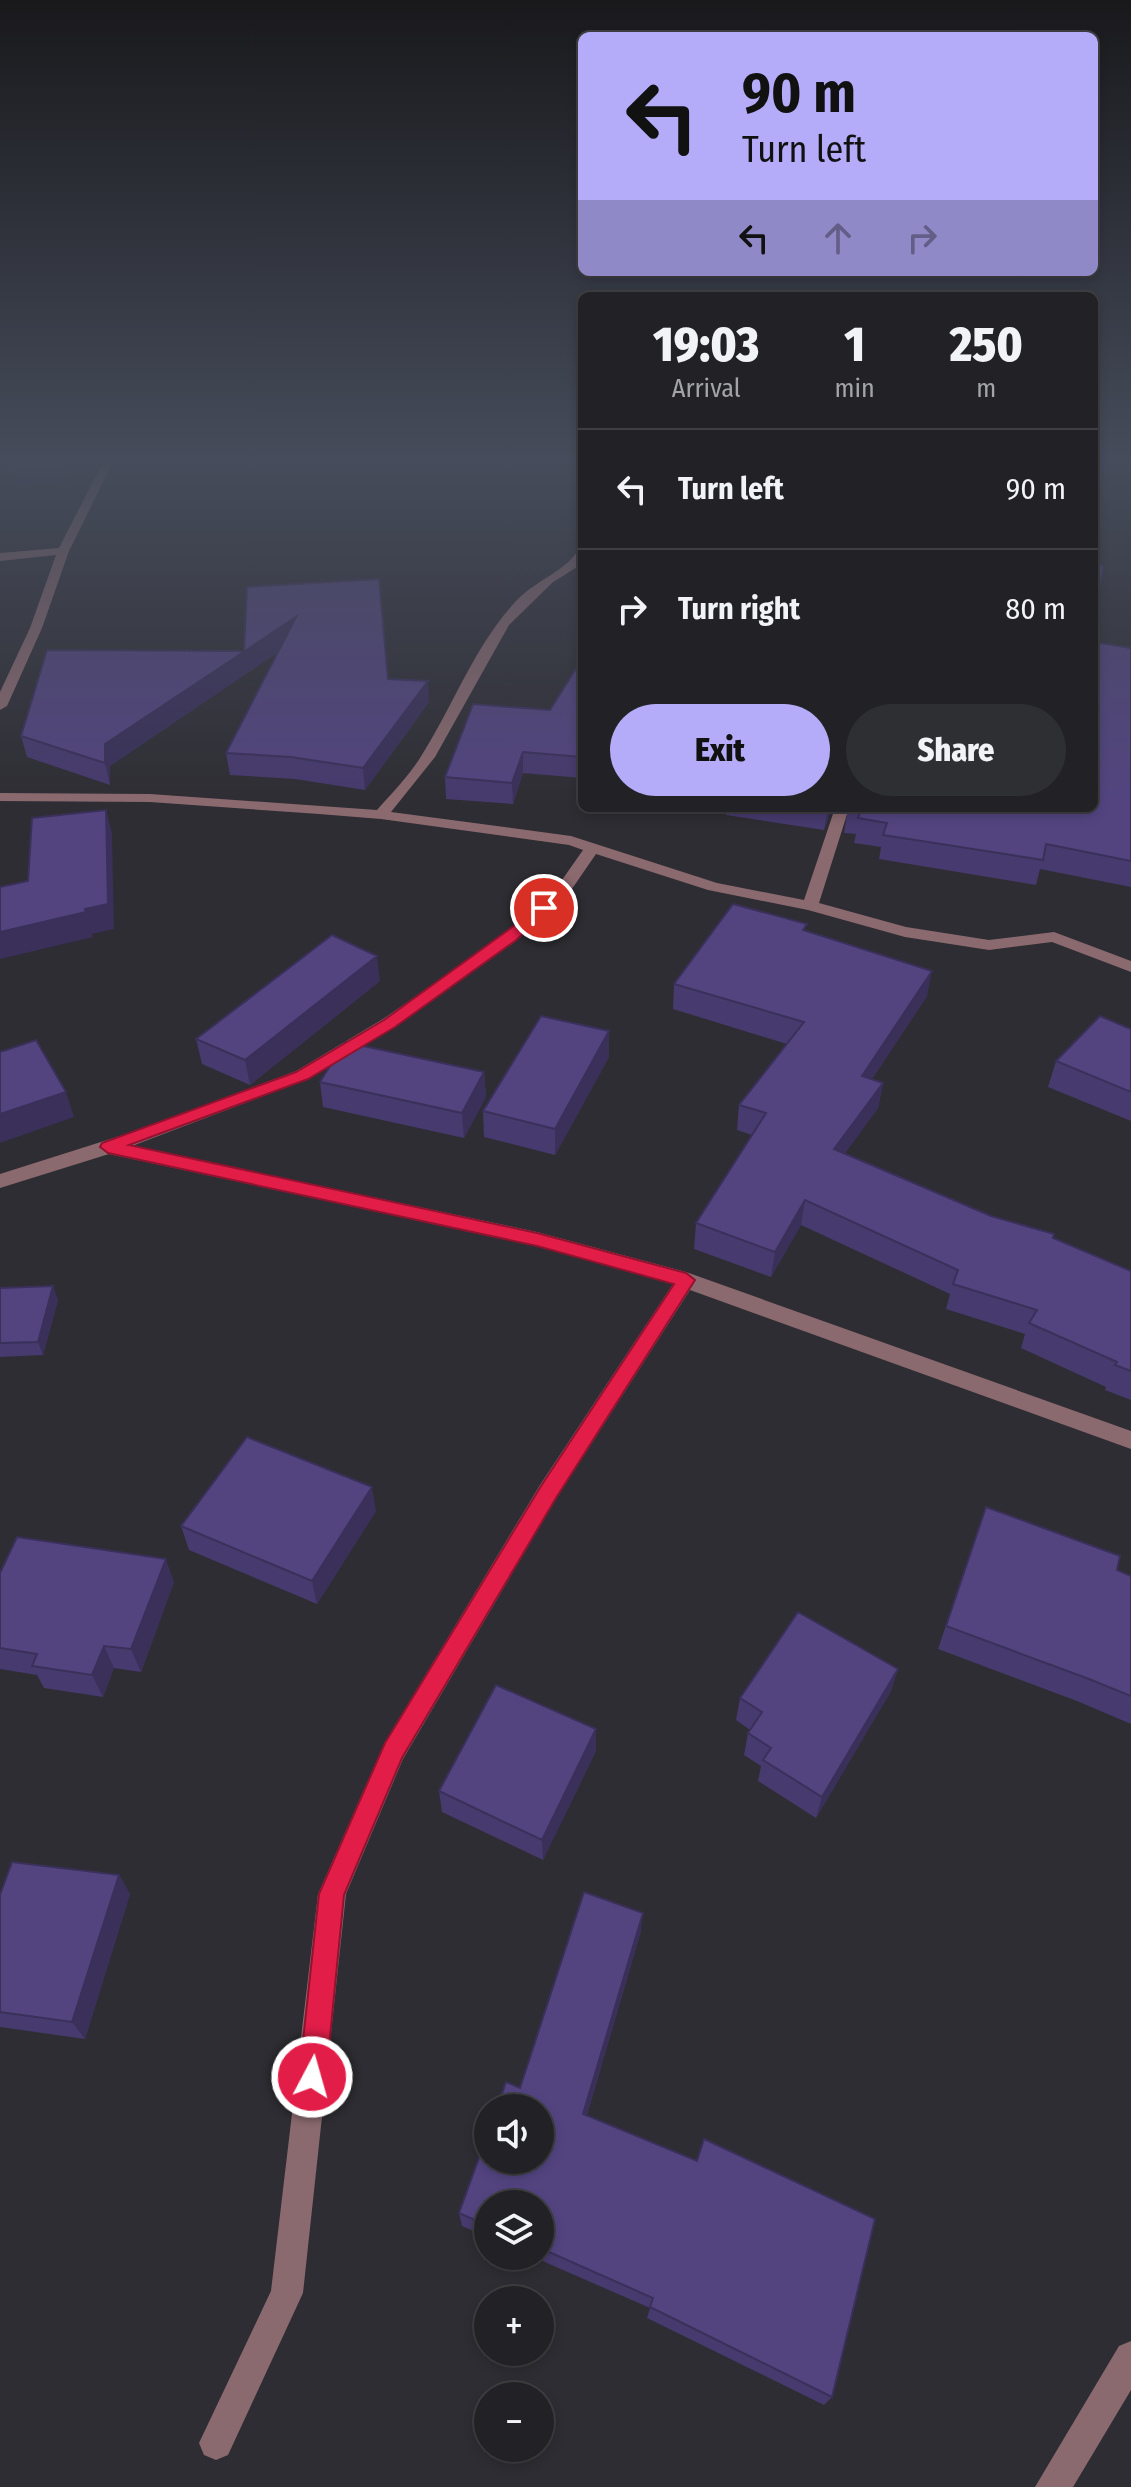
<!DOCTYPE html>
<html lang="en">
<head>
<meta charset="utf-8">
<style>
	:root { --surface:#222226; --page:#2e2f32; --text:#f1f3f6; --muted:#a2a4a7; --line:#3f3f43; --accent:#b4acf9 }
	body { margin:0; font-family:"Fira Sans Condensed",sans-serif; background:var(--page); color:var(--text); height:100vh; display:flex; flex-direction:column; font-size:30px; white-space:nowrap }
	* { box-sizing:border-box; margin:0 }
	p { font-size:26px; color:var(--muted) }
	.icon { flex:none; width:44px; height:44px; fill:none; stroke:currentColor; stroke-width:2; stroke-linecap:round; stroke-linejoin:round }
	.map { position:relative; flex:1; overflow:hidden }
	.side { position:absolute; left:578px; top:292px; width:520px; height:520px; display:flex; flex-direction:column; background:var(--surface); border-radius:12px; box-shadow:0 4px 12px #0003,0 0 0 2px var(--line) }
	.side>* { flex:none }
	.banner { position:absolute; left:578px; top:32px; width:520px; height:244px; border-radius:12px; box-shadow:0 4px 12px #0003,0 0 0 2px var(--line); background:#b4acf9; color:#111; overflow:hidden }
	.fabs { position:absolute; left:474px; top:2094px; display:grid; gap:16px }
	.fabs a { display:grid; place-items:center; width:80px; height:80px; border-radius:50%; background:var(--surface); box-shadow:0 4px 12px #0003,0 0 0 2px var(--line); font-size:40px }
	.pin { position:absolute; display:grid; place-items:center; width:68px; height:68px; color:#fff; margin:-34px; border:4px solid #fff; border-radius:50%; box-shadow:0 2px 8px #0007 }
	.me { position:absolute; width:88px; margin:-44px; rotate:6deg; stroke-linejoin:round; filter:drop-shadow(0 0 6px #0008) }
	.turn { display:flex; align-items:center; gap:28px; height:168px; padding:0 32px; font-size:36px }
	.turn .icon { width:104px; height:104px; stroke-width:2.5 }
	.turn b { display:block; font-size:56px; line-height:68px }
	.lanes { display:flex; align-items:center; height:76px; padding:0 32px; background:#0003; justify-content:center; gap:40px; direction:ltr }
	.lanes .off { opacity:.35 }
	.eta { display:flex; justify-content:space-evenly; align-items:center; height:136px; text-align:center }
	.eta b { font-size:48px; font-weight:800; line-height:56px }
	.button { display:flex; gap:16px; margin-top:auto; padding:16px 32px }
	.button a { flex:1; height:92px; border-radius:48px; background:var(--accent); color:#111; font-size:32px; font-weight:800; line-height:92px; text-align:center }
	.button a+a { background:var(--page); color:var(--text) }
	ul { padding:0; list-style:none }
	li { display:flex; align-items:center; gap:24px; height:120px; padding:0 32px; border-top:2px solid var(--line) }
	li div { flex:1 }
	li b { display:block; font-size:30px }
	li em { font-style:normal }
	.map>svg:first-child { display:block }
</style>
</head>
<body>
<div class="map">
<svg width="1131" height="2487" viewBox="0 0 1131 2487">
	<rect width="100%" height="100%" fill="#2e2d33"/>
	<g fill="none" stroke-linecap="round" stroke-linejoin="round">
		<path fill="#8b6a6f" fill-rule="evenodd" d="M 105,458 L 115,458 L 69,551 L 42,628 L 7,706 L 0,710 L 0,692 L 30,628 L 56,555 L 0,561 L 0,553 L 59,548 Z
			M 582,549 L 582,564 L 553,582 L 509,625 L 435,757 L 391,812 L 571,836 L 717,883 L 804,900 L 835,808 L 849,808 L 819,903 L 906,927 L 989,940 L 1054,932 L 1131,961 L 1131,972 L 1052,942 L 989,950 L 905,937 L 808,910 L 708,890 L 596,854 L 567,896 L 516,941 L 395,1027 L 308,1079 L 132,1146 L 537,1232 L 686,1272 L 1131,1431 L 1131,1449 L 690,1290 L 556,1499 L 403,1759 L 346,1894 L 303,2293 L 228,2455 L 216,2460 L 204,2455 L 199,2443 L 271,2291 L 318,1894 L 385,1742 L 540,1485 L 673,1284 L 537,1246 L 109,1154 L 0,1188 L 0,1174 L 145,1128 L 296,1071 L 383,1019 L 504,935 L 555,890 L 583,850 L 569,845 L 381,819 L 319,814 L 150,802 L 0,801 L 0,793 L 150,794 L 377,810 C 392,793 408,777 420,758 C 454,705 474,646 517,600 C 534,582 568,569 578,550 Z
			M 1131,2341 L 1131,2390 L 1073,2487 L 1035,2487 L 1119,2346 Z"/>
	</g>
	<path fill="#473a6e" d="M 247,587 L 388,679 L 429,702 L 365,790 L 295,779 L 230,775 L 226,753 L 278,652 L 110,766 L 110,785 L 27,757 L 21,736 L 244,651 Z
		M 1131,648 L 1131,887 L 1040,869 L 1036,885 L 879,859 L 881,847 L 854,843 L 856,834 L 844,833 L 848,808 L 1094,808 Z
		M 582,659 L 582,778 L 523,773 L 513,804 L 446,799 L 445,777 L 550,710 Z
		M 727,808 L 832,808 L 824,830 L 726,815 Z
		M 806,931 L 927,996 L 872,1079 L 883,1083 L 878,1108 L 845,1153 L 991,1216 L 1053,1238 L 1131,1271 L 1131,1400 L 1105,1390 L 1106,1387 L 1021,1348 L 1025,1334 L 946,1309 L 950,1294 L 801,1225 L 771,1277 L 694,1249 L 696,1223 L 752,1135 L 737,1130 L 739,1105 L 787,1044 L 673,1009 L 674,984 Z
		M 380,981 L 250,1085 L 202,1064 L 196,1039 Z
		M 1131,1029 L 1131,1121 L 1048,1087 L 1056,1061 Z
		M 609,1057 L 555,1155 L 484,1137 L 483,1111 Z
		M 484,1072 L 486,1097 L 464,1138 L 323,1107 L 320,1082 Z
		M 0,1288 L 58,1300 L 43,1355 L 0,1357 Z
		M 986,1507 L 1131,1576 L 1131,1724 L 1077,1701 L 938,1649 Z
		M 376,1511 L 317,1604 L 189,1550 L 181,1526 Z
		M 0,1573 L 174,1582 L 141,1672 L 114,1668 L 103,1697 L 44,1688 L 37,1675 L 0,1669 Z
		M 898,1669 L 891,1691 L 816,1818 L 758,1781 L 761,1766 L 744,1755 L 748,1733 L 750,1730 L 736,1720 L 740,1698 Z
		M 596,1751 L 543,1860 L 442,1812 L 439,1791 Z
		M 119,1875 L 130,1894 L 85,2039 L 0,2027 L 0,1895 Z
		M 641,1931 L 587,2115 L 832,2397 L 824,2405 L 647,2318 L 650,2308 L 531,2256 L 540,2256 L 540,2204 L 488,2204 L 488,2237 L 462,2226 L 459,2213 L 520,2088 Z"/>
	<path fill="#3a305a" d="M 65,458 L 69,458 L 68,482 L 17,486 L 13,471 Z
		M 296,617 L 299,638 L 110,766 L 110,785 L 105,763 L 105,744 Z
		M 428,681 L 429,702 L 365,790 L 363,768 Z
		M 523,752 L 523,773 L 513,804 L 512,783 Z
		M 828,808 L 832,808 L 824,830 Z
		M 106,810 L 112,834 L 114,929 L 92,934 L 93,937 L 0,959 L 0,932 L 85,909 Z
		M 377,956 L 380,981 L 250,1085 L 245,1060 Z
		M 932,971 L 927,996 L 857,1101 L 862,1076 Z
		M 609,1031 L 609,1057 L 555,1155 L 555,1129 Z
		M 484,1072 L 486,1097 L 464,1138 L 462,1113 Z
		M 883,1083 L 878,1108 L 830,1174 L 834,1149 Z
		M 66,1092 L 74,1117 L 0,1143 L 0,1114 Z
		M 805,1200 L 801,1225 L 771,1277 L 775,1252 Z
		M 53,1286 L 58,1300 L 43,1355 L 38,1342 Z
		M 372,1487 L 376,1511 L 317,1604 L 312,1581 Z
		M 166,1559 L 174,1582 L 141,1672 L 131,1649 Z
		M 104,1646 L 114,1668 L 103,1697 L 92,1675 Z
		M 898,1669 L 891,1691 L 816,1818 L 822,1797 Z
		M 596,1729 L 596,1751 L 543,1860 L 542,1840 Z
		M 119,1875 L 130,1894 L 85,2039 L 72,2022 Z
		M 643,1913 L 641,1931 L 583,2129 L 583,2114 Z"/>
	<path fill="#534480" stroke="#3a305a" stroke-width="2" d="M 13,458 L 65,458 L 65,467 L 13,471 Z
		M 1094,562 L 1104,566 L 1094,613 Z
		M 379,579 L 388,679 L 428,681 L 363,768 L 291,757 L 226,753 L 296,617 L 105,744 L 105,763 L 21,736 L 47,650 L 244,651 L 247,587 Z
		M 1094,642 L 1131,648 L 1131,861 L 1046,844 L 1043,860 L 883,835 L 887,823 L 858,818 L 861,810 L 848,808 L 1094,808 Z
		M 582,659 L 582,757 L 523,752 L 512,783 L 445,777 L 473,704 L 550,710 Z
		M 106,810 L 108,904 L 85,909 L 86,912 L 0,932 L 0,887 L 28,881 L 32,818 Z
		M 733,904 L 807,924 L 803,930 L 932,971 L 862,1076 L 883,1083 L 834,1149 L 991,1216 L 1054,1234 L 1053,1238 L 1131,1271 L 1131,1371 L 1115,1365 L 1117,1362 L 1029,1323 L 1037,1310 L 953,1284 L 958,1270 L 805,1200 L 775,1252 L 696,1223 L 766,1113 L 739,1105 L 804,1022 L 674,984 Z
		M 332,935 L 377,956 L 245,1060 L 196,1039 Z
		M 541,1016 L 609,1031 L 555,1129 L 483,1111 Z
		M 1100,1016 L 1131,1029 L 1131,1092 L 1056,1061 Z
		M 36,1040 L 66,1092 L 0,1114 L 0,1052 Z
		M 345,1042 L 484,1072 L 462,1113 L 320,1082 Z
		M 53,1286 L 38,1342 L 0,1343 L 0,1288 Z
		M 247,1437 L 372,1487 L 312,1581 L 181,1526 Z
		M 986,1507 L 1120,1556 L 1117,1570 L 1131,1576 L 1131,1696 L 1089,1679 L 946,1626 Z
		M 17,1537 L 166,1559 L 131,1649 L 104,1646 L 92,1675 L 32,1666 L 37,1654 L 0,1648 L 0,1573 Z
		M 798,1612 L 898,1669 L 822,1797 L 763,1760 L 771,1748 L 748,1733 L 762,1712 L 740,1698 Z
		M 496,1685 L 596,1729 L 542,1840 L 439,1791 Z
		M 12,1862 L 119,1875 L 72,2022 L 0,2012 L 0,1895 Z
		M 584,1892 L 643,1913 L 583,2114 L 697,2161 L 704,2139 L 875,2219 L 832,2397 L 650,2307 L 653,2298 L 540,2248 L 540,2204 L 488,2204 L 488,2226 L 459,2213 L 488,2133 L 488,2160 L 540,2160 L 540,2108 L 497,2108 L 506,2082 L 520,2088 Z"/>
	<linearGradient id="sky" x2="0" y2="1"><stop stop-color="#19191c"/><stop offset="0.57" stop-color="#464c5b"/><stop offset="1" stop-color="#464c5b" stop-opacity="0"/></linearGradient>
	<rect width="1131" height="806" fill="url(#sky)"/>
	<path fill="#e11d48" stroke="#92132f" stroke-width="2" d="M 544,904 L 551,908 L 549,911 L 515,941 L 395,1027 L 308,1079 L 129,1145 L 537,1233 L 686,1273 L 695,1280 L 556,1498 L 402,1758 L 344,1895 L 326,2077 L 322,2087 L 312,2091 L 303,2087 L 299,2077 L 319,1894 L 385,1743 L 541,1486 L 674,1284 L 537,1246 L 108,1153 L 100,1147 L 102,1143 L 296,1072 L 384,1020 Z"/>
</svg>
<div class="fabs">
<a><svg class="icon" aria-label="sound" viewBox="0 0 24 24"><path d="M4 9h4l5-4v14l-5-4H4zM17 9q2 3 0 6"/></svg></a>
<a><svg class="icon" aria-label="layers" viewBox="0 0 24 24"><path d="M12 4l9 5-9 5-9-5zM3 14l9 5 9-5"/></svg></a>
<a>+</a>
<a>−</a>
</div>
<div class="pin" style="left:544px;top:908px;background:#d93025"><svg class="icon" aria-label="arrive" viewBox="0 0 24 24"><path d="M6 21V4h12l-3 4 3 4H6"/></svg></div>
<svg class="me" style="left:312px;top:2077px" viewBox="-20 -20 40 40"><circle r="17" fill="#e11d48" stroke="#fff" stroke-width="3"/><path d="M0-11L8 9 0 5-8 9z" fill="#fff"/></svg>
<div class="banner">
<div class="turn"><svg class="icon" aria-label="left" viewBox="0 0 24 24"><path d="M17 20v-9H6M10 6l-5 5 5 5"/></svg><div><b>90 m</b>Turn left</div></div>
<div class="lanes"><svg class="icon" aria-label="left" viewBox="0 0 24 24"><path d="M17 20v-9H6M10 6l-5 5 5 5"/></svg><svg class="icon off" aria-label="ahead" viewBox="0 0 24 24"><path d="M12 20V5M6 11l6-6 6 6"/></svg><svg class="icon off" aria-label="right" viewBox="0 0 24 24"><path d="M7 20v-9h11M14 6l5 5-5 5"/></svg></div>
</div>
<section class="side">
<div class="eta">
<div><b>19:03</b><p>Arrival</p></div>
<div><b>1</b><p>min</p></div>
<div><b>250</b><p>m</p></div>
</div>
<ul>
<li><svg class="icon" aria-label="left" viewBox="0 0 24 24"><path d="M17 20v-9H6M10 6l-5 5 5 5"/></svg><div><b>Turn left</b></div><em>90 m</em></li>
<li><svg class="icon" aria-label="right" viewBox="0 0 24 24"><path d="M7 20v-9h11M14 6l5 5-5 5"/></svg><div><b>Turn right</b></div><em>80 m</em></li>
</ul>
<div class="button"><a>Exit</a><a>Share</a></div>
</section>
</div>
</body>
</html>
